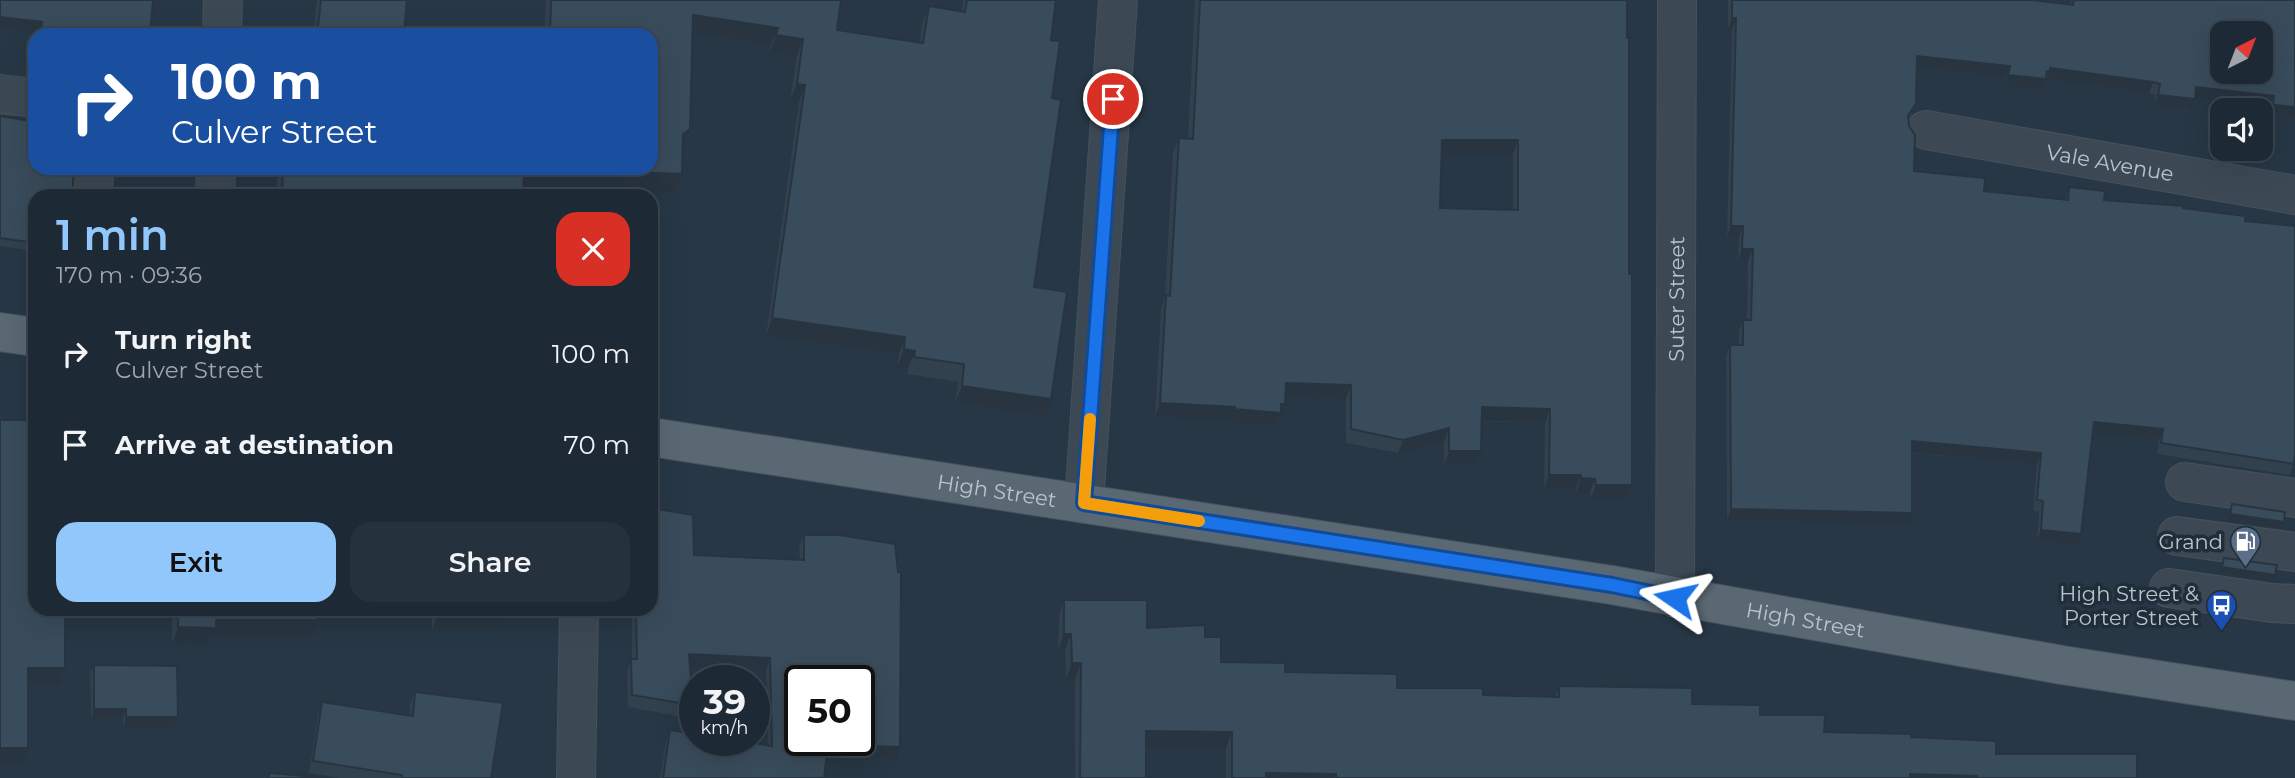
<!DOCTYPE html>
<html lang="en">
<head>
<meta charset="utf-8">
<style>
	:root { --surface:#1d2934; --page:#25313c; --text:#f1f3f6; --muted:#a0a6ac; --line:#3b454f; --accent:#91c7fb }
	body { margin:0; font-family:Montserrat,sans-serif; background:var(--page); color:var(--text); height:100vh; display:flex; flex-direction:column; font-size:26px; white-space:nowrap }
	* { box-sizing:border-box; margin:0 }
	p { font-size:23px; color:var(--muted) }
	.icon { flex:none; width:38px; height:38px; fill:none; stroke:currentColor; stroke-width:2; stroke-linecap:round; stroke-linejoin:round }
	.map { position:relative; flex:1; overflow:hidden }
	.drawer { position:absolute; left:28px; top:189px; width:630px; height:427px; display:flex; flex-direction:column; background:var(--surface); border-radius:21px; box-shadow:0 7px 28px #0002,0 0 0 2px var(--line) }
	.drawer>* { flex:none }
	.guide { position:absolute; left:28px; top:28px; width:630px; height:147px; border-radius:21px; box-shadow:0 7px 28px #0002,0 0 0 2px var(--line); background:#1a4fa0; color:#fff; overflow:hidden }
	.needle { width:46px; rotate:42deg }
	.buttons { position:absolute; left:2210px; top:21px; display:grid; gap:14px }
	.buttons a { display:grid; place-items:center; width:63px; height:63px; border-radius:14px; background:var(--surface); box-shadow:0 7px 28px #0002,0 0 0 2px var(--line); font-size:35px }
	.speed { position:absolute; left:679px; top:665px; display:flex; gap:14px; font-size:35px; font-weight:700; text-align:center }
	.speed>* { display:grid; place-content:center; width:91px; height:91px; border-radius:50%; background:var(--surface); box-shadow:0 7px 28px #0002,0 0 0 2px var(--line); line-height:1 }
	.speed small { font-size:18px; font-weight:400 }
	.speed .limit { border:4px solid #111; border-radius:10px; background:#fff; color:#111 }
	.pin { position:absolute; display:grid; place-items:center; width:60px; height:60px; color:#fff; margin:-30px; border:4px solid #fff; border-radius:50%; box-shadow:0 2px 7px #0007 }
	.me { position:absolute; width:77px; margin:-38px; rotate:281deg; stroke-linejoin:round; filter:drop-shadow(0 0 5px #0008) }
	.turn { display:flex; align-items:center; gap:24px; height:147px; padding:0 28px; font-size:32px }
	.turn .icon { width:91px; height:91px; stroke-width:2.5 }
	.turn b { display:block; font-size:49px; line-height:60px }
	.round { display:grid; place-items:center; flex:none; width:74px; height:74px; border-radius:21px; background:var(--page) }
	.head { display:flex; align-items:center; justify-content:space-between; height:119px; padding:0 28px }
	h1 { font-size:42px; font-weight:600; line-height:52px; color:var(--accent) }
	.cta { display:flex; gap:14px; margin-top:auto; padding:14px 28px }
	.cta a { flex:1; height:80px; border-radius:21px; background:var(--accent); color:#111; font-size:28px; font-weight:600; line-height:80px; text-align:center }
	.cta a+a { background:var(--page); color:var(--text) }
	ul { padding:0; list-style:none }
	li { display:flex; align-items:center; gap:21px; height:91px; padding:0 28px }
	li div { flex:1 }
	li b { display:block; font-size:26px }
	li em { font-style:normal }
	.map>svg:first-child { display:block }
</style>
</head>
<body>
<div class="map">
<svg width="2295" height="778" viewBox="0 0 2295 778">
	<rect width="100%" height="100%" fill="#273745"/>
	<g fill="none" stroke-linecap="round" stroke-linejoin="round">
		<defs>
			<g id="minor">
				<path d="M 222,35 L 223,0"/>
				<path d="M 0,94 L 35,98"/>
				<path id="s1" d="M 1926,130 L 2295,195"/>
				<path d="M 93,196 L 94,168"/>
				<path d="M 215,196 L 216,168"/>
				<path d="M 2185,482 L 2295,498"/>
				<path d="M 1084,504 L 1118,0"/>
				<path d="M 2177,536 L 2295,552"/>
				<path d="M 2169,588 L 2272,603 L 2295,604"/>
				<path id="s2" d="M 1675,598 L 1677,0"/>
				<path d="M 576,778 L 579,609"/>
			</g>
			<g id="major">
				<path d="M 0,332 L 35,337"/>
				<path id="s3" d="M 651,437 L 1612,585 L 2062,665 L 2295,701"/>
			</g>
		</defs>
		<use href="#minor" stroke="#45525d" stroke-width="40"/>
		<use href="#major" stroke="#45525d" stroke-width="40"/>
		<use href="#minor" stroke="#3c4954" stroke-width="38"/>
		<use href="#major" stroke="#5a6874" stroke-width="38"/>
	</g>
	<path fill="#31414e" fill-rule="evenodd" d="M 317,0 L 407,0 L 403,35 L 313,35 Z
		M 546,0 L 841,0 L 837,30 L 920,42 L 922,24 L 929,6 L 962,11 L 963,0 L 1056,0 L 1051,40 L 1052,98 L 1034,287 L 1045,416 L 955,403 L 958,382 L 907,374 L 908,368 L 897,367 L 899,354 L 766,336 L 799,102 L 790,101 L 797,56 L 770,52 L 771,45 L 693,33 L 683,146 L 676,192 L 524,186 L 523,196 L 276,196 L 278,168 L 651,168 L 651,35 L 544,35 Z
		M 1195,0 L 1627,0 L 1632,485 L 1627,498 L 1591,498 L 1590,492 L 1576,492 L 1576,488 L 1544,489 L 1545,423 L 1482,421 L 1476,465 L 1444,465 L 1444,442 L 1398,453 L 1346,443 L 1346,399 L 1285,397 L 1285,404 L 1276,426 L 1229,423 L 1230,420 L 1155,417 L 1161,309 L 1165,296 L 1173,152 L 1179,138 L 1188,139 ZM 1441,154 L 1513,154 L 1513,210 L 1440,208 Z
		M 1728,0 L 2032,0 L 2070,5 L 2071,0 L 2295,0 L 2295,119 L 2269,116 L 2270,107 L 2195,98 L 2191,110 L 2154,106 L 2156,95 L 2149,93 L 2047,79 L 2042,90 L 2004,86 L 2006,77 L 1917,67 L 1912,114 L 1909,119 L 1914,171 L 1984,191 L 2065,200 L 2069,187 L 2104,200 L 2183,208 L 2245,221 L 2295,226 L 2295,461 L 2294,461 L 2290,475 L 2157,454 L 2159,440 L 2093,433 L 2077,545 L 2037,541 L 2039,512 L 2033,511 L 2037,464 L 1912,453 L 1908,524 L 1727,520 L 1726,356 L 1730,345 L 1739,345 L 1739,331 L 1743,320 L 1747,320 L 1748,260 L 1738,260 L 1739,237 L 1727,237 L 1732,29 L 1728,29 Z
		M 0,116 L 35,196 L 35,251 L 0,246 Z
		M 804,535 L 896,759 L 826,757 L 824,778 L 660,778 L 666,742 L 670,730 L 768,746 L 766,670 L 690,667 L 693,705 L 688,718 L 628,707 L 627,671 L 632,659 L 632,609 L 651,609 L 694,555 L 800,560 L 799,547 Z
		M 1064,600 L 1147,628 L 1205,637 L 1221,662 L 1397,688 L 1483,695 L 1555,697 L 1559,686 L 1760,715 L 1824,732 L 1911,737 L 1996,754 L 2137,778 L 1226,778 L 1226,748 L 1146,747 L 1146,778 L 1075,778 L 1075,679 L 1066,679 L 1065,650 L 1058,650 L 1059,616 Z
		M 151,609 L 318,609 L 318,620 L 312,636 L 213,636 L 211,644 L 172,643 L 172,612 L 151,611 Z
		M 432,609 L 511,609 L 505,629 L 432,630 Z
		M 94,665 L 175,727 L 123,727 L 123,718 L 91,719 L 90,675 Z
		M 415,692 L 491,778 L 341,778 L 309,773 L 318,714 L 322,702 L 410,715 L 410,704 Z"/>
	<path fill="#283540" d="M 693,15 L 778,28 L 771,45 L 687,32 Z
		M 0,17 L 42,22 L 39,32 L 0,28 Z
		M 1732,18 L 1736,18 L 1732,29 L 1728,29 Z
		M 358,28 L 404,32 L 403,35 L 356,35 Z
		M 776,35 L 803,39 L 797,56 L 770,52 Z
		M 1917,56 L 2010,66 L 2006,77 L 1913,67 Z
		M 2050,68 L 2153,82 L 2149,93 L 2047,79 Z
		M 2008,75 L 2046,79 L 2042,90 L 2004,86 Z
		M 797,84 L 805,85 L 799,102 L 790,101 Z
		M 2196,87 L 2274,96 L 2270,107 L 2192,98 Z
		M 2158,95 L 2195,99 L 2191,110 L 2154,106 Z
		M 2273,105 L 2295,107 L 2295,119 L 2269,116 Z
		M 690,129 L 683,146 L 683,134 Z
		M 1442,140 L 1518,140 L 1513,154 L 1437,154 Z
		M 524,168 L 682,174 L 676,192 L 518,186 Z
		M 1731,226 L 1743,226 L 1739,237 L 1727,237 Z
		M 1742,249 L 1753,249 L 1748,260 L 1738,260 Z
		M 772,318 L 905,337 L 899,354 L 766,336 Z
		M 904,349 L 915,351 L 908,368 L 897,367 Z
		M 1286,383 L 1351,385 L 1346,399 L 1281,397 Z
		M 962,386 L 1051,399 L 1045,416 L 955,403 Z
		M 1160,403 L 1235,407 L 1230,420 L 1155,417 Z
		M 1285,404 L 1276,426 L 1229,423 L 1234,409 Z
		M 1482,407 L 1550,409 L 1545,423 L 1477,420 Z
		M 2094,422 L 2163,429 L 2159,440 L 2090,433 Z
		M 1449,428 L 1444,442 L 1398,453 L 1403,440 Z
		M 1912,441 L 2041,453 L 2037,464 L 1908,452 Z
		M 1449,451 L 1481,451 L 1476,465 L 1444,465 Z
		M 1549,475 L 1581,475 L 1576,488 L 1544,489 Z
		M 1581,478 L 1595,479 L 1590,492 L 1576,492 Z
		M 1596,485 L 1632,485 L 1627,498 L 1591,498 Z
		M 1731,509 L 1912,513 L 1908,524 L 1727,520 Z
		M 2230,514 L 2284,522 L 2281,528 L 2228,521 Z
		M 2041,530 L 2081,534 L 2077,545 L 2037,541 Z
		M 2222,567 L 2275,575 L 2273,581 L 2220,573 Z
		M 151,609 L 173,609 L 172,612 L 151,611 Z
		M 511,613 L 505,629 L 432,630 L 438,614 Z
		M 216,620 L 318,620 L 312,636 L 213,636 L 211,644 L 172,643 L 178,627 Z
		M 1064,634 L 1071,634 L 1065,650 L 1058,650 Z
		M 689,654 L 770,658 L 766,670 L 685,667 Z
		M 1072,663 L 1081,663 L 1075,679 L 1066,679 Z
		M 28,668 L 65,668 L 59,684 L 22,684 Z
		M 94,709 L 126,709 L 123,718 L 91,719 Z
		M 126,717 L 178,717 L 175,727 L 123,727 Z
		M 1146,731 L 1232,732 L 1226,748 L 1141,747 Z
		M 828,744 L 900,747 L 896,759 L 824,757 Z
		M 0,748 L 28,748 L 22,764 L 0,764 Z
		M 1266,773 L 1336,774 L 1334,778 L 1264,778 Z
		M 1910,774 L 1977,776 L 1976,778 L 1909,778 Z"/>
	<path fill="#394c5b" stroke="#283540" stroke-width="2" fill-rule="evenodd" d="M 0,0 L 153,0 L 150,35 L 41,35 L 42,22 L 0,17 Z
		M 321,0 L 407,0 L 404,32 L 358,28 L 358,35 L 317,35 Z
		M 551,0 L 841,0 L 837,30 L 923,43 L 929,6 L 965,12 L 967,0 L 1056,0 L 1051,40 L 1060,41 L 1052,98 L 1061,100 L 1034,287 L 1067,292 L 1051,399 L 962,386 L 964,364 L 914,357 L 915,351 L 904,349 L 905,337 L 772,318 L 805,85 L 797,84 L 803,39 L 776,35 L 778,28 L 693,15 L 690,129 L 683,134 L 682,174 L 524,168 L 523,196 L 282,196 L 283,168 L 651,168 L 651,35 L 550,35 Z
		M 1200,0 L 1627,0 L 1627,38 L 1629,38 L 1629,274 L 1632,274 L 1632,485 L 1596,485 L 1595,479 L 1581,478 L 1581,475 L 1549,475 L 1550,409 L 1482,407 L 1481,451 L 1449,451 L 1449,428 L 1403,440 L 1351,429 L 1351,385 L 1286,383 L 1285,404 L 1281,404 L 1281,413 L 1234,409 L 1235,407 L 1160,403 L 1166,295 L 1170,296 L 1179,138 L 1193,139 ZM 1442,140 L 1518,140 L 1518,210 L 1440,208 Z
		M 1732,0 L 2032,0 L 2073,5 L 2074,0 L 2295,0 L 2295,107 L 2273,105 L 2274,96 L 2196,87 L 2195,99 L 2158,95 L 2160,84 L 2153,82 L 2050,68 L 2050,71 L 2047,71 L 2046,79 L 2008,75 L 2010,66 L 1917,56 L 1916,103 L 1908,116 L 1909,126 L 1915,135 L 1914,171 L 1985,178 L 1984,191 L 2068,200 L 2069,187 L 2105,191 L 2104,200 L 2183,206 L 2183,208 L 2245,216 L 2245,221 L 2295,226 L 2295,455 L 2294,464 L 2161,443 L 2163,429 L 2094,422 L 2081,534 L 2041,530 L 2043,501 L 2037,500 L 2041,453 L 1912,441 L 1912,513 L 1731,509 L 1730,345 L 1743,345 L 1743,320 L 1751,320 L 1753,249 L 1742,249 L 1743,226 L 1731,226 L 1736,18 L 1732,18 ZM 2222,33 L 2261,33 L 2261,72 L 2222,72 Z
		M 0,116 L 35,122 L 35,168 L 74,168 L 72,196 L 35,196 L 35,243 L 0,238 Z
		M 0,420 L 29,420 L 28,428 L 34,428 L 33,461 L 35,461 L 35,609 L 65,609 L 65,668 L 28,668 L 28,748 L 0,748 Z
		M 2232,504 L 2285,512 L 2284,522 L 2230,514 Z
		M 651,508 L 693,515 L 694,555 L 804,560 L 804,535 L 839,535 L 895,544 L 898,572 L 901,572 L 900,747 L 828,744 L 824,778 L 663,778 L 670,730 L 695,734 L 695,740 L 734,740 L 772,746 L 770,658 L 689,654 L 693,705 L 632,695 L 631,659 L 637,659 L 636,609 L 651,609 ZM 800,681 L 859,681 L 859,740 L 800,740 Z
		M 2224,558 L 2277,565 L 2275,575 L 2222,567 Z
		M 1064,600 L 1147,600 L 1147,628 L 1205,625 L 1205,637 L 1221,637 L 1221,662 L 1285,663 L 1285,672 L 1397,674 L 1397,688 L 1483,688 L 1483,695 L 1559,697 L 1559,686 L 1692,688 L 1692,704 L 1760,705 L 1760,715 L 1825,715 L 1824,732 L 1911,734 L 1911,737 L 1996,741 L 1996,754 L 2137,754 L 2137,778 L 1977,778 L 1977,776 L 1910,774 L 1910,778 L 1336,778 L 1336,774 L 1266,773 L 1266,778 L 1232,778 L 1232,732 L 1146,731 L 1146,778 L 1080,778 L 1081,663 L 1072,663 L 1071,634 L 1064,634 Z
		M 178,609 L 318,609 L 318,620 L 216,620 L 216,628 L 178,627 Z
		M 438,609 L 511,609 L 511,613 L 438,614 Z
		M 94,665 L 177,666 L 178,717 L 126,717 L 126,709 L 94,709 Z
		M 415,692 L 503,703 L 491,778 L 402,778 L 402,775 L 313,761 L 322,702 L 413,716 Z
		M 269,773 L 330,778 L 269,778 Z"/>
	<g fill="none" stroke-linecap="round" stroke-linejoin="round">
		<defs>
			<path id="route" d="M 1113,99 L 1084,503 L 1612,585 L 1675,598"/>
		</defs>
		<use href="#route" stroke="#114b97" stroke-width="18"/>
		<use href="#route" stroke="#1a73e8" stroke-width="12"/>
		<path stroke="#f59e0b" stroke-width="12" d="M 1090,419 L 1084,503 L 1199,521"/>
	</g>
	<defs>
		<symbol id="fuel-pin" viewBox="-11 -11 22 30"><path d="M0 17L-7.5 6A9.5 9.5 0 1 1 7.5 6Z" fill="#5c6f8a" stroke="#202e3a"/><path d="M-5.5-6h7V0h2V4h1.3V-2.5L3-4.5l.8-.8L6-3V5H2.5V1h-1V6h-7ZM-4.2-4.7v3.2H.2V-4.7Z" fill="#fff"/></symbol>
		<symbol id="bus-pin" viewBox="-11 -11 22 30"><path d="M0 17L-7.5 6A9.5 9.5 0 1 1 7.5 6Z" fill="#1a4fb4" stroke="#202e3a"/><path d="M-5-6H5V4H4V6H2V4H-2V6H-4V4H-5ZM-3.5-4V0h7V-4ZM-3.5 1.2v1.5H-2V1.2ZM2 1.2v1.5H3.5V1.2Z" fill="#fff"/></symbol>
	</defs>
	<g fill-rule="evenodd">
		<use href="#fuel-pin" x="2228" y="524" width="35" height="47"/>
		<use href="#bus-pin" x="2204" y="588" width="35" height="47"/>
	</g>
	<g text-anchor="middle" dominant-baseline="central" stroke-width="7" stroke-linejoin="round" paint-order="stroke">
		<g font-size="21" fill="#b9c4cd" stroke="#202e3a">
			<text stroke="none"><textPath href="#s1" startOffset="187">Vale Avenue</textPath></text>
			<text stroke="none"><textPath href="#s2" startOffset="299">Suter Street</textPath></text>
			<text stroke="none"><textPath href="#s3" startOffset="350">High Street</textPath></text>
			<text stroke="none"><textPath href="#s3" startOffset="1169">High Street</textPath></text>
		</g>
		<g font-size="21" fill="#b9c4cd" stroke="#202e3a" text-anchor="end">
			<text x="2223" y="541">Grand</text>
			<text x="2199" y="593">High Street &amp;<tspan x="2199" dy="24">Porter Street</tspan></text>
		</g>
	</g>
</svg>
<div class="buttons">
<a><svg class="needle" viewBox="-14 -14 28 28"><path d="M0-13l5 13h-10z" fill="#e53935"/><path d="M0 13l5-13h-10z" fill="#a0a6ac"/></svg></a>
<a><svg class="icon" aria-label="sound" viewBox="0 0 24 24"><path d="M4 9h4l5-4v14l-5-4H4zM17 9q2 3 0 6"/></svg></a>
</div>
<div class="speed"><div>39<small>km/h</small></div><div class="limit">50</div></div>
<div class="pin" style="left:1113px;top:99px;background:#d93025"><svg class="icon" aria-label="arrive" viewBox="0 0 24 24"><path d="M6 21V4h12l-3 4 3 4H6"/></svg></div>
<svg class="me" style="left:1675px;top:598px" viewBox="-20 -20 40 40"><path d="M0-17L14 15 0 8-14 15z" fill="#1a73e8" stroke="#fff" stroke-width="4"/></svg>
<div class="guide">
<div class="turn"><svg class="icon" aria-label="right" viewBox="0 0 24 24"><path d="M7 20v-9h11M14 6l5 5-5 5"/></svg><div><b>100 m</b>Culver Street</div></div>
</div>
<section class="drawer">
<div class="head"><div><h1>1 min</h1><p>170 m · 09:36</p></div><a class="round" style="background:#d93025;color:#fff"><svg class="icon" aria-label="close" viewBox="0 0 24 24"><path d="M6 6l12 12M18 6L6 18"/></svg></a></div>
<ul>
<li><svg class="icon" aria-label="right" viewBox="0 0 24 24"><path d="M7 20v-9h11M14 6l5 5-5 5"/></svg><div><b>Turn right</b><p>Culver Street</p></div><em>100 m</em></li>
<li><svg class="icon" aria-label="arrive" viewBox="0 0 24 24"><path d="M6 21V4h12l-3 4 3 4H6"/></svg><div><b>Arrive at destination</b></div><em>70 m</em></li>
</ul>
<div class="cta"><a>Exit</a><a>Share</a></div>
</section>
</div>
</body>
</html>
